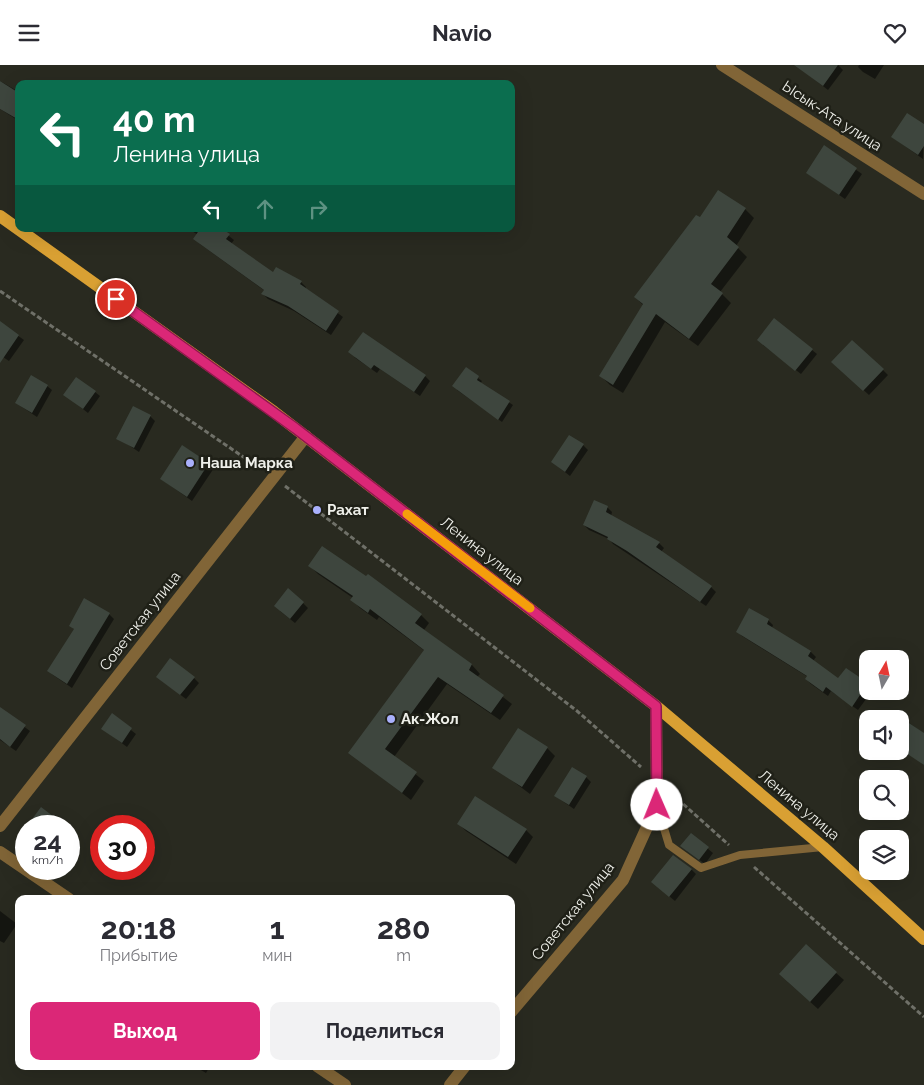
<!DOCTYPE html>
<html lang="ru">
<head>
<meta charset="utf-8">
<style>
	:root { --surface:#fff; --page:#f2f2f3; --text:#2b2b33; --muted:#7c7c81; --accent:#db2777 }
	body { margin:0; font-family:Raleway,sans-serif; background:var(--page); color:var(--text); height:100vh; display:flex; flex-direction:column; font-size:19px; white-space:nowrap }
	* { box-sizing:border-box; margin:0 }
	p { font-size:16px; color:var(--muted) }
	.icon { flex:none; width:28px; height:28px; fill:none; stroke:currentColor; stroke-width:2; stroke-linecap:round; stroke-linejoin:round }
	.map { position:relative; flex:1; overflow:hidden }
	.sheet { position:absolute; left:15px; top:830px; width:500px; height:175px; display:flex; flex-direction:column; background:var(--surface); border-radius:10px; box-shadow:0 5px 20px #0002 }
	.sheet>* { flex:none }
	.banner { position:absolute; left:15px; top:15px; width:500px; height:152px; border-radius:10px; box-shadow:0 5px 20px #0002; background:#0b6e4f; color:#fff; overflow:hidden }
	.needle { width:32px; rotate:9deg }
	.buttons { position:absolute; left:859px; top:585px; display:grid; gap:10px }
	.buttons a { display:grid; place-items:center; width:50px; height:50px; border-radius:10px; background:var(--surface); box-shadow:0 5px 20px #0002; font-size:25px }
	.speed { position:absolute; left:15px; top:750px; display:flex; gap:10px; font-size:25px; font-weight:700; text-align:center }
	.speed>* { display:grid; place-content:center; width:65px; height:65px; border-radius:50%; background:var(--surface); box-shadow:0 5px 20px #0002; line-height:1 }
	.speed small { font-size:12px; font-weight:400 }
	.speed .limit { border:8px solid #d22; background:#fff; color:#111 }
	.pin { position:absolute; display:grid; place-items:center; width:42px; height:42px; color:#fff; margin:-21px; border:2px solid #fff; border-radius:50%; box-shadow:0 1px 5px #0007 }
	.me { position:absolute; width:55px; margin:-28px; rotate:359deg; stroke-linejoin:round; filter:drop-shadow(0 0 4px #0008) }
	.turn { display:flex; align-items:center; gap:18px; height:105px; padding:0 15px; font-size:22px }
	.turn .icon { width:65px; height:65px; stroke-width:2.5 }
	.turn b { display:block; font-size:35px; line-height:42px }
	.lanes { display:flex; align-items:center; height:48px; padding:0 15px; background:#0003; justify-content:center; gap:25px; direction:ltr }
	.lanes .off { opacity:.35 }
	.eta { display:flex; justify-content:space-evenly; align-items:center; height:85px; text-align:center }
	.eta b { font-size:30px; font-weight:700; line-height:35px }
	.button { display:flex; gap:10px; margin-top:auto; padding:10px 15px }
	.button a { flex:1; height:58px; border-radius:10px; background:var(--accent); color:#fff; font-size:20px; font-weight:700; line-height:58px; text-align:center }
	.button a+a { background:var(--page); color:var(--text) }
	header { display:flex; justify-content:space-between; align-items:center; height:65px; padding:0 15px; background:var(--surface); font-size:22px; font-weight:700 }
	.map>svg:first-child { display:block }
</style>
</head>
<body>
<header><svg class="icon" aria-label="menu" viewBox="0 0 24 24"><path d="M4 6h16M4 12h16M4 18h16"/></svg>Navio<svg class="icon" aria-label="heart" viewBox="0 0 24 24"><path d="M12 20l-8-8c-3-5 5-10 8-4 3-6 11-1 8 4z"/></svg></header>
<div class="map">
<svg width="924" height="1020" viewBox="0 0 924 1020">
	<rect width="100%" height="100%" fill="#292a20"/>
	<path fill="#0007" d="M 804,0 L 838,0 L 843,5 L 828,25 L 801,4 Z
		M 859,0 L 884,0 L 875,14 L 863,7 L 858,2 Z
		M 0,16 L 19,27 L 19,56 L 0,44 Z
		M 924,60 L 923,94 L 892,72 Z
		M 824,82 L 862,109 L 845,134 L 807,108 Z
		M 745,144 L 754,153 L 736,181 L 747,192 L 720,227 L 731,238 L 698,281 L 665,257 L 623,328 L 610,320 L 601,311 L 643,240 L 635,232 L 700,154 Z
		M 189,164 L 220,164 L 234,175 L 231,179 L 274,209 L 301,217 L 306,222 L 305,224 L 343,252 L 331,270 L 294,246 L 268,234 L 263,229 L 265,226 L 200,179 L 195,174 L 198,170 Z
		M 0,258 L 24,275 L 9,296 L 0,290 Z
		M 763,280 L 812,285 L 817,289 L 801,309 Z
		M 354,292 L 425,311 L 430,316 L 420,331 L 380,304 L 377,308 Z
		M 838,302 L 883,305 L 888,310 L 869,330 Z
		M 466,304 L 482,316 L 480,319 L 513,340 L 502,357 L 457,325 Z
		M 47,321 L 52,325 L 37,352 L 16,338 Z
		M 95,327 L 100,331 L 88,348 L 65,330 Z
		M 150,351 L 155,356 L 139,387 L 118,373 Z
		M 583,380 L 588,385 L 570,411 L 552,397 Z
		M 182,381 L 214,403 L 192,436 L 161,414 Z
		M 595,437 L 608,443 L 612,447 L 611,451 L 659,478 L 664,483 L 661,487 L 711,522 L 716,527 L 706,541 L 613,479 L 609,474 L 589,465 L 584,460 Z
		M 310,501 L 421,550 L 429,558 L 424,565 L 472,600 L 480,609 L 477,612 L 512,639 L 500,655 L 447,619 L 394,692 L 424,716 L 411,735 L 350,688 L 425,586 L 379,552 L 377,555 L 360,543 L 352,535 L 353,533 L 318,509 Z
		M 303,538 L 308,543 L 295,558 L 280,546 Z
		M 749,544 L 768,555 L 773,560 L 772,563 L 811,587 L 816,592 L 813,596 L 839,615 L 846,604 L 868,620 L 868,626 L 872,626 L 858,645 L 831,626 L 828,631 L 811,619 L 806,614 L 808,612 L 742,571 L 737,566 Z
		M 109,549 L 114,554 L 72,623 L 53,610 L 48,605 L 75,565 L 70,560 Z
		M 194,613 L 199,618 L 186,634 L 162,616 Z
		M 0,644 L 30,666 L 16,686 L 0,675 Z
		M 892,645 L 924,669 L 924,700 L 900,680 L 900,654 L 886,654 Z
		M 112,650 L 136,669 L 127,682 L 103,664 Z
		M 547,683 L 555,691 L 530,729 L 494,702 Z
		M 586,712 L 591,717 L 574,744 L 555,731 Z
		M 459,759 L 526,765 L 533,772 L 516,799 L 466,766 Z
		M 69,765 L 73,769 L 69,774 Z
		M 691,770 L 713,788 L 705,799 L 687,786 Z
		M 691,804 L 696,809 L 675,836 L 658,822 Z
		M 0,846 L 17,859 L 4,878 L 0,876 Z
		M 836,908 L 844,915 L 818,944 L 788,917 Z
		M 194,1001 L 210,1001 L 206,1008 Z"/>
	<path fill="#3e463e" d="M 794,0 L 838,0 L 823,21 Z
		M 0,16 L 19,28 L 19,55 L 0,44 Z
		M 907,48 L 924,59 L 924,81 L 918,90 L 891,72 Z
		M 824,80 L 857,103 L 839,130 L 806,108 Z
		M 718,125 L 746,143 L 727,172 L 739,182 L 711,219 L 723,228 L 689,274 L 656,249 L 613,320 L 599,311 L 643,239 L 634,232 L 696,150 L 700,152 Z
		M 200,164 L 222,164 L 230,169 L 226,174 L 273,207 L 276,202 L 302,216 L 300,219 L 339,246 L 326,266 L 288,241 L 261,229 L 264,225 L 193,174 Z
		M 774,253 L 813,284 L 795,306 L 757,275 Z
		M 0,256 L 19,270 L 0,298 Z
		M 363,267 L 426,310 L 414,327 L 374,300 L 371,304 L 348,287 Z
		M 852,275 L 884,304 L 863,326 L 831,297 Z
		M 466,302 L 479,311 L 477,315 L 510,336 L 498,355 L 452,321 Z
		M 31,310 L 48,320 L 32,348 L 15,338 Z
		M 76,312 L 96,326 L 83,344 L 63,330 Z
		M 133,341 L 151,350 L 134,383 L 116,374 Z
		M 569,370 L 584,379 L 565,407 L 551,397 Z
		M 182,380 L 209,398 L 187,432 L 160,414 Z
		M 594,435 L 608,441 L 606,447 L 660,477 L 656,482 L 712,521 L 700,537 L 627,486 L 607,474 L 608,472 L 583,460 Z
		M 322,481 L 366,511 L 368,509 L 422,549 L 415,558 L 472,599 L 469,605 L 504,630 L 491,648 L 438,612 L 385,684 L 417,707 L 402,728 L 348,688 L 424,585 L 370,544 L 368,548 L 350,535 L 353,531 L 308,501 Z
		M 288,523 L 304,537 L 290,554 L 274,541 Z
		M 84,533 L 110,548 L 67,619 L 47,606 L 74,564 L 69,561 Z
		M 749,543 L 769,554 L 767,559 L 811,586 L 808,591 L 838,613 L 846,603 L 868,618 L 852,642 L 826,622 L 823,627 L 805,614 L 807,611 L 736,567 Z
		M 170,593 L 195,612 L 180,630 L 156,612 Z
		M 0,642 L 26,660 L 10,682 L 0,674 Z
		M 112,648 L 132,663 L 122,678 L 101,664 Z
		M 900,652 L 924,668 L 924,700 L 900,684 Z
		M 518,663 L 548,682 L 522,722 L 492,703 Z
		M 572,702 L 587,711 L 569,740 L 554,731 Z
		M 475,731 L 527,764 L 508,792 L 457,759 Z
		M 41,742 L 66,761 L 27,761 Z
		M 691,768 L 709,782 L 699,795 L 680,781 Z
		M 673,790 L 692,804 L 669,832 L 651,817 Z
		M 806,879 L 837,907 L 810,937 L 779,909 Z"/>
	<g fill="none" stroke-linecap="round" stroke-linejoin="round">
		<path stroke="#6f7068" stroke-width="3" stroke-dasharray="5 2.5" stroke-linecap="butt" d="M 0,226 L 261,404
			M 285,421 L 577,646 L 641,702
			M 672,729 L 729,780
			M 754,802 L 924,952"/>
		<path stroke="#816537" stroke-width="8" d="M 657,740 L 669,780 L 701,803 L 740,790 L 823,782"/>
		<path stroke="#816537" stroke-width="12" d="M 722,0 L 924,129
			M 0,761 L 306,371
			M 0,787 L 69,834
			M 511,947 L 623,815 L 657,740 L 656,641
			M 317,1001 L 345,1020
			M 450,1020 L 465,1001"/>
		<path stroke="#d9a033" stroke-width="12" d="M 0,151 L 274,347 L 656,641 L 823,782 L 924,874"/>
	</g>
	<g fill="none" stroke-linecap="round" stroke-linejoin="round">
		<defs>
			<path id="route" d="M 116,234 L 295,363 L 656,641 L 657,740"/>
		</defs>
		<use href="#route" stroke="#8e194d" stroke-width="12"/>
		<use href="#route" stroke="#db2777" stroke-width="9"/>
		<path stroke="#f59e0b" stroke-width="9" d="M 407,449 L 530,543"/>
	</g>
	<g fill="#a9b0fc" stroke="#1f2017" stroke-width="2">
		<circle cx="190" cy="398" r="5"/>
		<circle cx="317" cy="445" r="5"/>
		<circle cx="391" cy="654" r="5"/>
	</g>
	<g text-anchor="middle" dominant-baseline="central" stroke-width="5" stroke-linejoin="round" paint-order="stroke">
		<g font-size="15" fill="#eeefe9" stroke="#1f2017">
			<text transform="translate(832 51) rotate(33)">Ысык-Ата улица</text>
			<text transform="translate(482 486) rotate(38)">Ленина улица</text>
			<text transform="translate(140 556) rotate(-52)">Советская улица</text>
			<text transform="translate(799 740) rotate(40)">Ленина улица</text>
			<text transform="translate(573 846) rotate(-51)">Советская улица</text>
		</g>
		<g font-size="15" font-weight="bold" fill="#eeefe9" stroke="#1f2017" text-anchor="start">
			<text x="200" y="398">Наша Марка</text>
			<text x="327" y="445">Рахат</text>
			<text x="401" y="654">Ак-Жол</text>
		</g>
	</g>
</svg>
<div class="buttons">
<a><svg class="needle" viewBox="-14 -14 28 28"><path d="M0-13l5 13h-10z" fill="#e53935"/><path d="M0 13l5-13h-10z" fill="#7c7c81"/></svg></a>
<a><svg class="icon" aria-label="sound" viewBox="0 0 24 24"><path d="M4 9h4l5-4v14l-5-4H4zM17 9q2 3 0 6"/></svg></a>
<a><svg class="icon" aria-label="search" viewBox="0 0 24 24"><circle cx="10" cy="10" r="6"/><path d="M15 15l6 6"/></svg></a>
<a><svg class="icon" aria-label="layers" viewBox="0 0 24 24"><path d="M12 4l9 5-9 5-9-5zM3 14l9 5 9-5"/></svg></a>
</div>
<div class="speed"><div>24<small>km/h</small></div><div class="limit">30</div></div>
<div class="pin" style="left:116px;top:234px;background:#d93025"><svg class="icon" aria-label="arrive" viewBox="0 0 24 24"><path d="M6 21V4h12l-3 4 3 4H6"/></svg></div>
<svg class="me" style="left:657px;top:740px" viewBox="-20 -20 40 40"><circle r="19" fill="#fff"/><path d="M0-13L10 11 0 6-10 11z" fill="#db2777"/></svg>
<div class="banner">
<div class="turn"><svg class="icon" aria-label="left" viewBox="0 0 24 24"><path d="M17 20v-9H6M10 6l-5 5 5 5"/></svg><div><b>40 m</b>Ленина улица</div></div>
<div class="lanes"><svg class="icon" aria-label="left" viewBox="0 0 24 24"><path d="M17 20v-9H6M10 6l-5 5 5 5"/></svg><svg class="icon off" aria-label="ahead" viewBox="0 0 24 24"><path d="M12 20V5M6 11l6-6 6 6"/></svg><svg class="icon off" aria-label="right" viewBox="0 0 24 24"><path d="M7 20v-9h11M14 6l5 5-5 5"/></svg></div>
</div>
<section class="sheet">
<div class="eta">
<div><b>20:18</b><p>Прибытие</p></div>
<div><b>1</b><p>мин</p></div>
<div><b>280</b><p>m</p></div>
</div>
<div class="button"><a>Выход</a><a>Поделиться</a></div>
</section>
</div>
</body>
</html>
